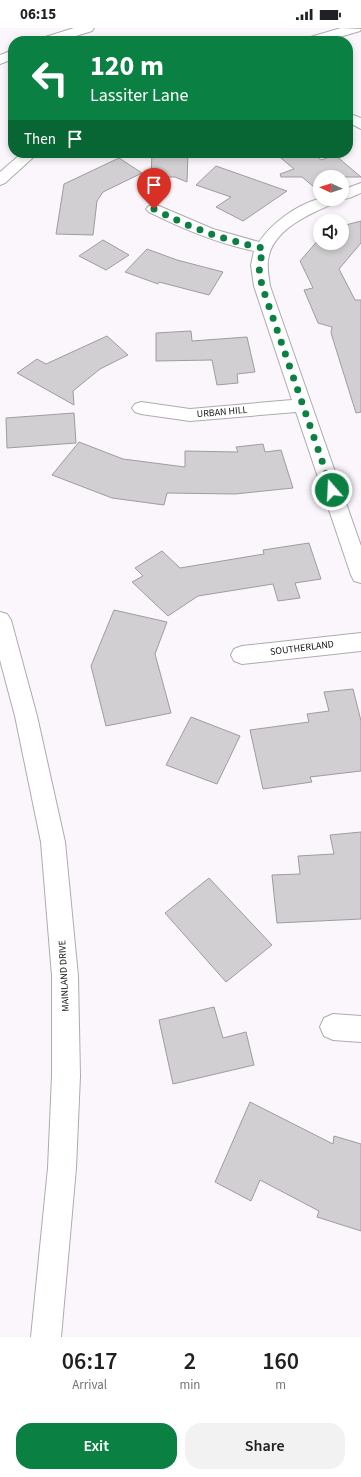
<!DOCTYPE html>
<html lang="en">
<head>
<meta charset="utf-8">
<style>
	:root { --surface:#fff; --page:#f2f2f2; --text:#202124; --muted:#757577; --accent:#0b8043 }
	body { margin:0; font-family:"Source Sans 3",sans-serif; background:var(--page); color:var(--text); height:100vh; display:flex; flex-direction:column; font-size:15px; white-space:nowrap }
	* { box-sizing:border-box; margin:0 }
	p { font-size:13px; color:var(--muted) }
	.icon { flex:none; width:22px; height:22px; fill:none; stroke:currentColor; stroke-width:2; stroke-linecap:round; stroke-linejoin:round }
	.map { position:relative; height:1309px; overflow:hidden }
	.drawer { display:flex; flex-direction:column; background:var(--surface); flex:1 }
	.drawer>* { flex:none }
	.hud { position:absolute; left:8px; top:8px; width:345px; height:122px; border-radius:16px; box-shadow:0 2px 6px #0003; background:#0b8043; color:#fff; overflow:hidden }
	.needle { width:26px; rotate:273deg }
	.tools { position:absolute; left:313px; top:142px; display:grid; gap:8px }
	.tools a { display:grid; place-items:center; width:36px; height:36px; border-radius:50%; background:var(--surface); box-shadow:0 2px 6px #0003; font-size:20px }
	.pin { position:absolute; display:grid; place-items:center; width:34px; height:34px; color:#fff; margin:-41px -17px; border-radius:50% 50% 50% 0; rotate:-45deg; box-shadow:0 0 4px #0007 }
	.pin .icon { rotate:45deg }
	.me { position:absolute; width:44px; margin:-22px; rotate:341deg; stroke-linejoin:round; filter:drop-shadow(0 0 3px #0008) }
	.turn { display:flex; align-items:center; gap:14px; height:84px; padding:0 16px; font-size:18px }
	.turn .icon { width:52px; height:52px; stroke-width:2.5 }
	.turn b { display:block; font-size:28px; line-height:34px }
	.then { display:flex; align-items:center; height:38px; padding:0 16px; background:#0003; gap:8px; font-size:15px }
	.eta { display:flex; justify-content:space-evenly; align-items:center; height:68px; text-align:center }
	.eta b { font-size:24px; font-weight:600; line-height:28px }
	.button { display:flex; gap:8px; margin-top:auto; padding:8px 16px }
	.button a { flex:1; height:46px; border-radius:16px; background:var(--accent); color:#fff; font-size:16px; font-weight:600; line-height:46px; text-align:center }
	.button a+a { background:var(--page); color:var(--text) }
	.status { display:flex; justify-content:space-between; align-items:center; height:28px; padding:0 20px; background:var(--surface); direction:ltr }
	.status svg { height:11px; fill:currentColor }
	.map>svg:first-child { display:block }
</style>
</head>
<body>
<div class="status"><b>06:15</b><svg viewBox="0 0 49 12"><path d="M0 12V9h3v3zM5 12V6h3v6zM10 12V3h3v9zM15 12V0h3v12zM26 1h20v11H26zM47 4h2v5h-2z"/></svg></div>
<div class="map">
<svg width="361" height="1309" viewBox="0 0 361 1309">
	<rect width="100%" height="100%" fill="#faf6fb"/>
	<path fill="#d2cfd3" stroke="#9f9ca0" d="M 152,125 L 188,125 L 187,154 L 175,149 L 151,149 Z
		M 275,125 L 313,125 L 321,132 L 335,127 L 361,149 L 320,149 L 320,164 L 302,149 L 281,149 L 280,146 L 294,141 Z
		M 119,130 L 142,145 L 103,164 L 97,173 L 93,207 L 56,206 L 64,156 Z
		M 216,138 L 287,163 L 243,193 L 216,179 L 231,169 L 196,157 Z
		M 361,193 L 361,215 L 339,241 L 355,272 L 361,272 L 361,384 L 356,385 L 331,305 L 332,299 L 318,295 L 304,262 L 313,260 L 300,233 L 320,210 L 320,215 L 342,215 L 342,198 Z
		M 103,212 L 129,227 L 106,242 L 79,228 Z
		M 147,221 L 177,232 L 223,244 L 209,267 L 159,254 L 158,256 L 125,244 Z
		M 191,303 L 192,313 L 247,309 L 255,344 L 237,346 L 238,355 L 217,357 L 212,332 L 156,333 L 156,305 Z
		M 107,308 L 128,327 L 100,341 L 73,363 L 74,377 L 17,345 L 37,331 L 46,336 Z
		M 74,385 L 76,415 L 7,420 L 6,390 Z
		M 79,414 L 123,431 L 185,439 L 185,423 L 238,424 L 236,419 L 263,416 L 265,424 L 281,422 L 293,460 L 235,466 L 167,465 L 164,477 L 112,470 L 52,447 Z
		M 309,515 L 321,551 L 295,555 L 300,570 L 278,573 L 273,556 L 198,568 L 168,588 L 132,554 L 143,548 L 135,540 L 162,523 L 180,540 L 264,526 L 263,522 Z
		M 114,582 L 167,594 L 155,626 L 171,685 L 106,698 L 91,638 Z
		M 353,661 L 361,693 L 361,743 L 310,749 L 312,754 L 263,761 L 250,702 L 309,694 L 307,686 L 329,683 L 324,664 Z
		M 191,689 L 240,708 L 217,756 L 166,737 Z
		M 361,804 L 361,891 L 277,895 L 272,847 L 300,846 L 298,828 L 334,826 L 330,807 Z
		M 209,850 L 272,917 L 226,954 L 165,885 Z
		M 214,979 L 223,1010 L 246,1004 L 254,1037 L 173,1056 L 159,992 Z
		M 250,1074 L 333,1116 L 334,1108 L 361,1116 L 361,1203 L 317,1189 L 319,1183 L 260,1152 L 251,1173 L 215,1154 Z"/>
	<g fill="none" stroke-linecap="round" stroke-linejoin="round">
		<defs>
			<path id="minor" d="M 74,0 L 94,0 L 92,3 L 60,13 L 40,13 L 42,10 Z
				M 13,22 L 13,31 L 0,36 L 0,27 Z
				M 353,87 L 361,90 L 361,101 L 348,94 L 348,88 Z
				M 361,155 L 361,165 C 354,168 347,172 340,171 L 337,174 C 312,185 271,201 268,233 C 267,242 269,250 270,258 L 361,518 L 361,555 L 354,553 L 351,547 L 296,384 L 190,393 L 141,386 L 135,384 L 132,380 L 135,376 L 141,374 L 190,381 L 292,372 L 254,258 L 251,237 L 254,223 C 217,215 183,201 149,184 L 146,181 L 149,178 L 159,178 L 213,201 L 259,214 C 272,195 295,178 318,171 C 324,170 335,171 342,171 L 342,162 Z
				M 361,605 L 361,623 L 242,636 L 234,633 L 231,627 L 234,621 L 242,618 Z
				M 333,986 L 361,988 L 361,1014 L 333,1012 L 324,1008 L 320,999 L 324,990 Z"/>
			<path id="secondary" d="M 341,0 L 361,1 L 360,3 L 326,13 L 305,13 L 307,10 Z
				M 22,125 L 38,125 L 5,155 L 0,157 L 0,144 Z
				M 0,584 L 7,586 L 11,592 L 37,688 L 65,814 L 78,948 L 80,1048 L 76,1140 L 61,1309 L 31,1309 L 48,1140 L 52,1048 L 52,948 L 41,814 L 15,688 L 0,632 Z"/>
		</defs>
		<use href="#minor" stroke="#aeabaf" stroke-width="2"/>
		<use href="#secondary" stroke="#aeabaf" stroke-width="2"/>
		<use href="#minor" fill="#fff" fill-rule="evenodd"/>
		<use href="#secondary" fill="#fff" fill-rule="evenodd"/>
	</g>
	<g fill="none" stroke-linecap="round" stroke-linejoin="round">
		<path stroke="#0b8043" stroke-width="7" stroke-dasharray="0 12.6" d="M 154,181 C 191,200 223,212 263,220 L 259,240 L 262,258 L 332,462"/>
	</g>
	<g text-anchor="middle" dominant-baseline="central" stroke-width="3" stroke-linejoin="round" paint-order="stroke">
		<g font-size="10" fill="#141315" stroke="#fff">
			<text transform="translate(222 384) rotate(-5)">URBAN HILL</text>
			<text transform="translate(302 620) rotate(-7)">SOUTHERLAND</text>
			<text transform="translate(64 948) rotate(-93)">MAINLAND DRIVE</text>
		</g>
	</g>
</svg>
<div class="tools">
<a><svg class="needle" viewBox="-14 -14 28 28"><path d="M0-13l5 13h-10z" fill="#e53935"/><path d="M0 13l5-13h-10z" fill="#757577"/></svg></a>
<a><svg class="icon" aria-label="sound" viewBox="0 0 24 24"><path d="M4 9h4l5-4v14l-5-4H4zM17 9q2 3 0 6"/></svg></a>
</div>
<div class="pin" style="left:154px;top:181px;background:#d93025"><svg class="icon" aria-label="arrive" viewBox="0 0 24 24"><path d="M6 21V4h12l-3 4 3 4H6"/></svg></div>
<svg class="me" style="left:332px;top:462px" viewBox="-20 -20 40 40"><circle r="17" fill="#0b8043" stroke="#fff" stroke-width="3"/><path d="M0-11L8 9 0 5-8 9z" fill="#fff"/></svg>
<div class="hud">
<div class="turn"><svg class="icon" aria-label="left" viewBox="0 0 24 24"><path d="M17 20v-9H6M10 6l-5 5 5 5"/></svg><div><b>120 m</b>Lassiter Lane</div></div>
<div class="then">Then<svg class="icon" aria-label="arrive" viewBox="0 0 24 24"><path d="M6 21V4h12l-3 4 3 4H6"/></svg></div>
</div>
</div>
<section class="drawer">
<div class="eta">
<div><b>06:17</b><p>Arrival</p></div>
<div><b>2</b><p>min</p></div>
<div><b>160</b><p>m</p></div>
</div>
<div class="button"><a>Exit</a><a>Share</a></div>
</section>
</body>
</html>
